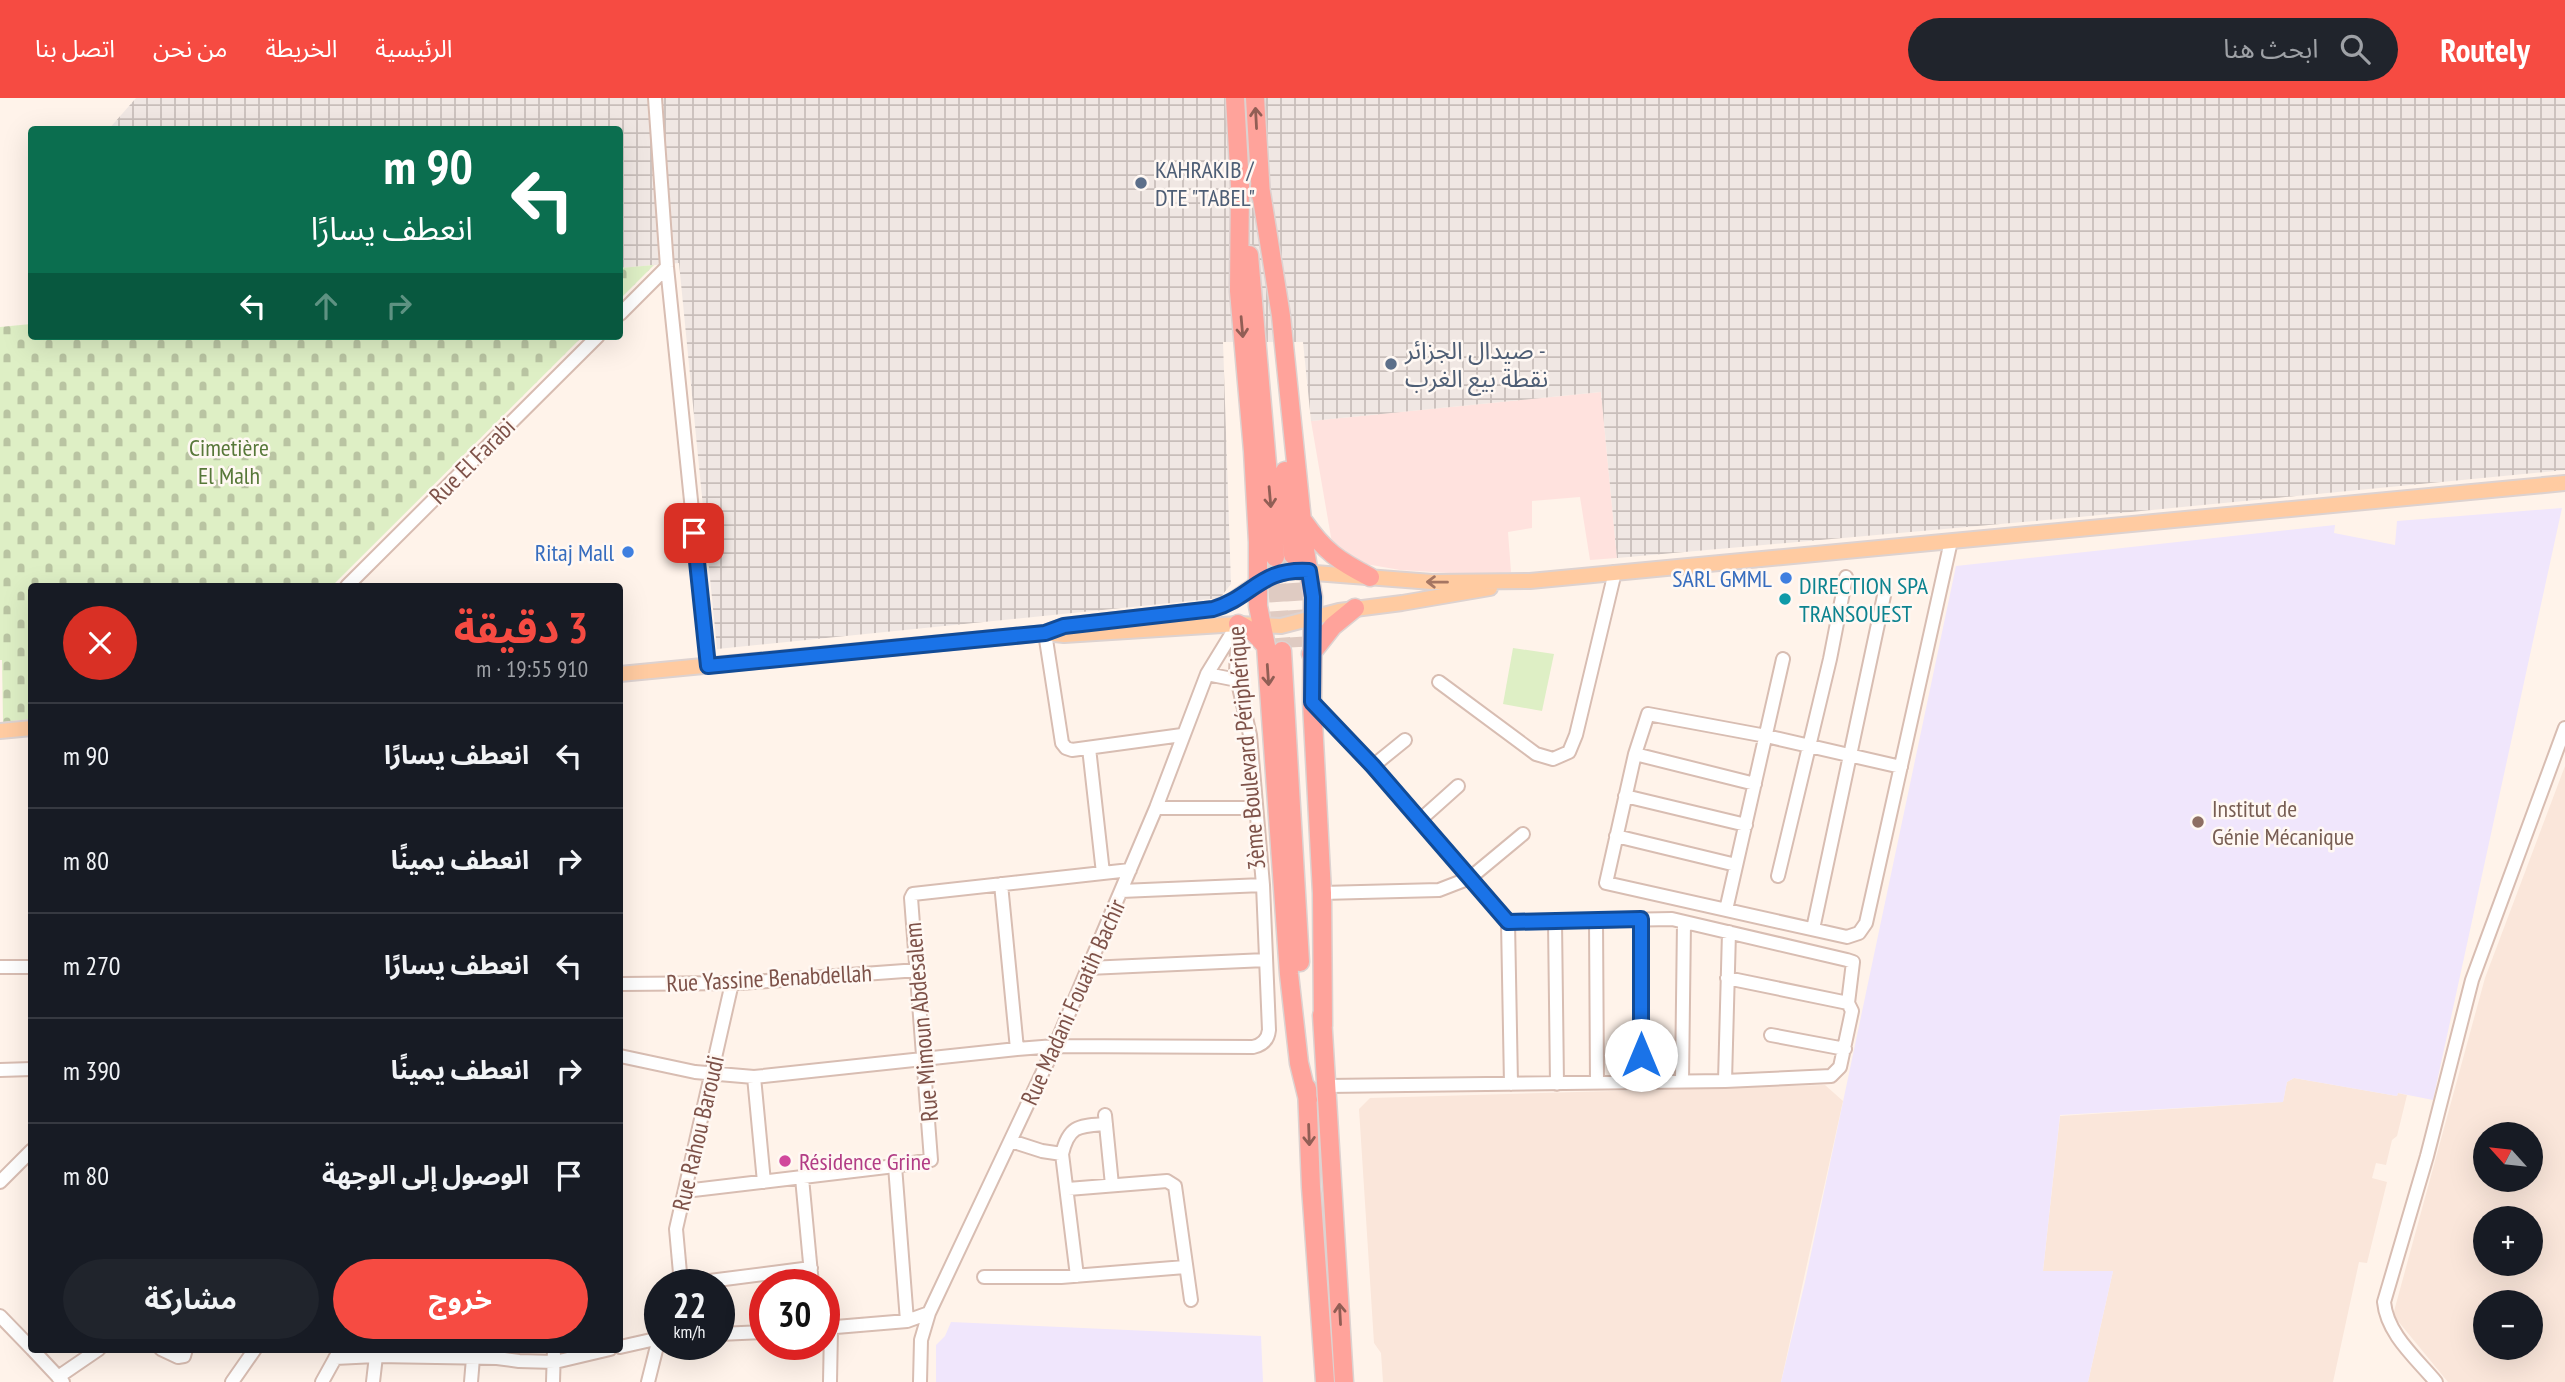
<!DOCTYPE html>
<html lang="ar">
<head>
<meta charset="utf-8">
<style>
	:root { --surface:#171b24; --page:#20242c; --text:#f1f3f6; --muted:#9ea1a6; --line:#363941; --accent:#f64b42 }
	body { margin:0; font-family:"PT Sans Narrow","Noto Sans Arabic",sans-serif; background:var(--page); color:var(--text); direction:rtl; height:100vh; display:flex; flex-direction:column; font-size:26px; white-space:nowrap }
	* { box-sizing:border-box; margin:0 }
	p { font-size:23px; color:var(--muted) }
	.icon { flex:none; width:38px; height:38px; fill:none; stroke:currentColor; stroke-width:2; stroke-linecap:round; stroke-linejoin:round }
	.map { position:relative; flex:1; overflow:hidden; direction:ltr }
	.sheet { position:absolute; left:28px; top:485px; width:595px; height:770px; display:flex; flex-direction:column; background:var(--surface); border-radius:7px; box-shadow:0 7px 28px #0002; direction:rtl }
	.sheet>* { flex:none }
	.top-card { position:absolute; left:28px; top:28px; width:595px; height:214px; border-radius:7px; box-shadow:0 7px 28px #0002; direction:rtl; background:#0b6e4f; color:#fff; overflow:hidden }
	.needle { width:46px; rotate:297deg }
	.buttons { position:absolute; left:2473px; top:1024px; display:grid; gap:14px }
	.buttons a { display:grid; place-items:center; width:70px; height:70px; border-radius:50%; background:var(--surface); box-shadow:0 7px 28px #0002; font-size:35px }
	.speed { position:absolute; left:644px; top:1171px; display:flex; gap:14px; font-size:35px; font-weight:700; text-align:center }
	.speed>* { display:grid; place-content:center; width:91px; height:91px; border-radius:50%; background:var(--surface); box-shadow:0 7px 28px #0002; line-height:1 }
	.speed small { font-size:18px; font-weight:400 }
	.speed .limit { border:10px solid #d22; background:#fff; color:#111 }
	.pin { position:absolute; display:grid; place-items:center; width:60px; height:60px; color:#fff; margin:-30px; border-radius:14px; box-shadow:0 4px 10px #0006 }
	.me { position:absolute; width:77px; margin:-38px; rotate:0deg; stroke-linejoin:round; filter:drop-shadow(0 0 5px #0008) }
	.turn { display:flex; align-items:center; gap:24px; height:147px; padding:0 35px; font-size:32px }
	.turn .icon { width:91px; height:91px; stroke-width:2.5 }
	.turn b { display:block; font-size:49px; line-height:60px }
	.lanes { display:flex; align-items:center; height:66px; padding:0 35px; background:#0003; justify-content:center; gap:35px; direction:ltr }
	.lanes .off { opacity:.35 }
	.round { display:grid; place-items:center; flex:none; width:74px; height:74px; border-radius:37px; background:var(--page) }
	.summary { display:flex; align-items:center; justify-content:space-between; height:119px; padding:0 35px }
	h1 { font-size:42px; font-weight:700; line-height:52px; color:var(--accent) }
	.action { display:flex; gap:14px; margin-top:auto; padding:14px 35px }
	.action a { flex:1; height:80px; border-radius:42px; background:var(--accent); color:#fff; font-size:28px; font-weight:700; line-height:80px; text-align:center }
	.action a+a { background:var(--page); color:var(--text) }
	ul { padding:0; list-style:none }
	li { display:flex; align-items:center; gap:21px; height:105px; padding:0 35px; border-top:2px solid var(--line) }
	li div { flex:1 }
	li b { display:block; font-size:26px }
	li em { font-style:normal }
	header { display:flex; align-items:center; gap:42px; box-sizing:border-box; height:98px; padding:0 35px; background:var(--accent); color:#fff }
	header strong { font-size:33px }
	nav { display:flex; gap:38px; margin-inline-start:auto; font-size:24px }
	.search { width:490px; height:63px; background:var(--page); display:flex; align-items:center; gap:18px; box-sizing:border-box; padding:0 24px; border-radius:38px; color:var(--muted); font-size:26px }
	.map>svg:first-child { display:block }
</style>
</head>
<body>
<header>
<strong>Routely</strong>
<div class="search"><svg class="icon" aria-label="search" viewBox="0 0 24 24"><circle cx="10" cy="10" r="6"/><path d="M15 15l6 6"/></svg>ابحث هنا</div>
<nav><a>الرئيسية</a><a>الخريطة</a><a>من نحن</a><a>اتصل بنا</a></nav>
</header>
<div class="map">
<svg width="2565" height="1284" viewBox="0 0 2565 1284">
	<defs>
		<pattern id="industrial-grid" width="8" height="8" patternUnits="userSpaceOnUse" patternTransform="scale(1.75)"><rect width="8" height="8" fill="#f0e7e3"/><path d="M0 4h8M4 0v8" fill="none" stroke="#c8beba"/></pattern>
		<pattern id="cemetery-stones" width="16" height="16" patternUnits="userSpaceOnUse" patternTransform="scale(1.75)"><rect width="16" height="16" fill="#deefc5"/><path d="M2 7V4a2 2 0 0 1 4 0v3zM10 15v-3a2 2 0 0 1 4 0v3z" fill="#b9c4a2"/></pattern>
	</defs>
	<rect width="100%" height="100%" fill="#fff3ea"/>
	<path fill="#fae6da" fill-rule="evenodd" d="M 2565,668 L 2565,1284 L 2448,1284 L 2393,1217 L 2485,880 ZM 2485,1036 L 2530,1036 L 2530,1082 L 2485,1082 ZM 2485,1120 L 2530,1120 L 2530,1166 L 2485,1166 ZM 2485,1204 L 2530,1204 L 2530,1250 L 2485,1250 Z
		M 2294,980 L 2397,998 L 2398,995 L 2407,997 L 2397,1038 L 2392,1042 L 2386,1067 L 2376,1065 L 2372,1080 L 2387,1084 L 2367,1165 L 2359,1164 L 2333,1284 L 2088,1284 L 2113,1173 L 2043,1173 L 2060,1018 L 2283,1004 L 2287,984 Z
		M 1825,987 L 1843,1003 L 1781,1284 L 1383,1284 L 1381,1255 L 1374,1245 L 1359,1011 L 1370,1000 Z"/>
	<path fill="#ffe2de" d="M 1601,294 L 1617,460 L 1590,462 L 1580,399 L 1532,403 L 1532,430 L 1508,434 L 1511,474 L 1482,477 L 1400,472 L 1360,465 L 1340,455 L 1332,445 L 1311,323 Z"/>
	<path fill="url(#industrial-grid)" d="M 136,0 L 2565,0 L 2565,372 L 2079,419 L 1617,460 L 1601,294 L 1311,323 L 1303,244 L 1223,244 L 1231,486 L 1220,500 L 717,551 L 679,165 L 620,170 L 620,32 L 108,32 Z"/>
	<path fill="#f0e6fc" d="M 2562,410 L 2433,1002 L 2398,995 L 2397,998 L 2294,980 L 2287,984 L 2283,1004 L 2060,1017 L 2043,1173 L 2113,1173 L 2088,1284 L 1781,1284 L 1805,1184 L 1956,468 L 2335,427 L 2334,435 L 2395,447 L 2397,423 Z
		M 951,1224 L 1261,1238 L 1263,1284 L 936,1284 L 936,1247 L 945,1238 Z"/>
	<path fill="url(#cemetery-stones)" d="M 654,167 L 620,201 L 620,170 Z
		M 31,226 L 32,238 L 583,238 L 332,488 L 32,488 L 31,621 L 3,624 L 2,562 L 0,562 L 0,229 Z"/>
	<path fill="#deefc5" d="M 1513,550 L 1554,556 L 1542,613 L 1503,606 Z"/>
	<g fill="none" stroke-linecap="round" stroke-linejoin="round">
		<path stroke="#dfcbc2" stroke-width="18" stroke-dasharray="18 9" stroke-linecap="butt" d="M 1293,458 L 1299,549
			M 1275,459 L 1282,553"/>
		<defs>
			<path id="minor" d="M 655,0 L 667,169 L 708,568
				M 620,216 L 667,169
				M 347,488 L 598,238
				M 1045,535 L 1062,645 L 1066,650 L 1072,652 L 1182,637
				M 1207,576 L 1237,582
				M 1439,584 L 1536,656 L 1553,661 L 1569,654 L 1576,637 L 1615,474
				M 1312,604 L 1373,668 L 1508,824 L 1672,821 L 1847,862 L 1853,864 L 1848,905
				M 1089,650 L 1103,775
				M 1635,656 L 1755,686
				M 1373,668 L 1405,642
				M 1901,669 L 1766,638 L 1648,616 L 1635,656 L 1606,785 L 1847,839 L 1859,835 L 1866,825 L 1951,443
				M 1625,698 L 1746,727
				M 1156,710 L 1256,710
				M 1420,722 L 1458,688
				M 1616,738 L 1736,767
				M 1778,778 L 1830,561 L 1846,479
				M 1001,786 L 1017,951
				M 1121,793 L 1263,787
				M 1322,795 L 1439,792 L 1470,780 L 1523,736
				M 1726,812 L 1783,561
				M 1641,821 L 1641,984
				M 1596,822 L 1597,985
				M 1555,823 L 1557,986
				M 1508,824 L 1511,986
				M 1813,831 L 1885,493
				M 0,869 L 32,869
				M 1088,870 L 1266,862
				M 620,886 L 740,885 L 918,872
				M 1771,937 L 1845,951
				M 620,958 L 695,974 L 754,979 L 1017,951 L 1055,948 L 1253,949 C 1263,947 1268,941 1269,932 L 1263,787 L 1250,637 L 1236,576 L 1238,526
				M 0,972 L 32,971
				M 754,979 L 764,1084
				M 1682,983 L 1684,824
				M 1725,983 L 1729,834
				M 1327,988 L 1725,983 L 1831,978 L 1840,969 L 1852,913 L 1848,905 L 1727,880
				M 1105,1017 L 1112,1087
				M 1011,1043 L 1042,1053 L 1062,1056 C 1069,1027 1079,1028 1106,1026
				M 1062,1056 L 1077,1178
				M 895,1068 L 907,1223
				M 802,1080 L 812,1186
				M 0,1084 L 32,1052
				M 1068,1091 L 1167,1083 L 1175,1088 L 1191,1202
				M 685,1093 L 895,1068 L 931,1062 L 911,800 L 913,796 L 1130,772
				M 984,1179 L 1061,1179 L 1185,1169
				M 681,1186 L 676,1131 L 732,885
				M 686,1186 L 811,1170
				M 0,1218 L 32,1251
				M 824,1230 L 907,1223 L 929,1215
				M 719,1236 L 765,1234
				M 620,1249 L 660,1240
				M 32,1251 L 63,1284
				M 161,1251 L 178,1259 L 184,1258 L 186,1251
				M 335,1260 L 376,1258 L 497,1260 L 519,1263 L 555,1264 L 610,1251
				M 58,1279 L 99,1251
				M 232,1284 L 255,1251
				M 322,1284 L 338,1255
				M 373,1284 L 376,1258
				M 471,1284 L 473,1260
				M 553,1284 L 554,1251
				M 648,1284 L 659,1240
				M 830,1284 L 831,1230
				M 920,1284 L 921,1242 L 929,1215 L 1055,948 L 1156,710 L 1207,576 L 1237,527
				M 2436,1284 C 2416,1260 2387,1236 2384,1204 L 2427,1058 L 2472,882 L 2565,630"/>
			<path id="major" d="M 1045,535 L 1064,528 L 1213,511 L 1232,503 L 1265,480 L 1289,473 L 1432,484 L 1530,483 L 2565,385
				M 620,576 L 1045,535 L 1064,537 L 1238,526 L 1281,528 L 1339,513 L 1402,505 L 1490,490
				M 0,633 L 32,630"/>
			<path id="highway" d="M 1235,0 L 1240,88 L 1239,193 L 1253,353 L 1258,444 L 1258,508 L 1266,548 L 1289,876 L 1299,965 L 1308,1002
				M 1255,0 L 1261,98
				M 1260,88 L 1281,218 L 1305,452 L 1313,499 L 1312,604 L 1322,795 L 1323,928
				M 1249,157 L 1275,459
				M 1285,373 L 1293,457
				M 1304,424 C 1324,453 1339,463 1370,479
				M 1238,526 L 1254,535 L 1265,547
				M 1282,553 L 1300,864
				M 1311,556 L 1333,528 L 1355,510
				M 1322,917 L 1344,1284
				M 1307,990 L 1311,1089 L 1325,1284"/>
		</defs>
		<use href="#minor" stroke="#d8bdb2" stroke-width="16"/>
		<use href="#major" stroke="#ddd2d0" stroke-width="18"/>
		<use href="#highway" stroke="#ddd2d0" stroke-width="21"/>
		<use href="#minor" stroke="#fff" stroke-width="12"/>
		<use href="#major" stroke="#ffcba1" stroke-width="14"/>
		<use href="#highway" stroke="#ffa39b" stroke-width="18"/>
	</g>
	<defs><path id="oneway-shaft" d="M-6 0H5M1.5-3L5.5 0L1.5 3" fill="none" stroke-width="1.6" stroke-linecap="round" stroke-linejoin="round" transform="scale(1.75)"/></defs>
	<g stroke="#915e55">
		<use href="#oneway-shaft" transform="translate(1256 20) rotate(-93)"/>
		<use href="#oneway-shaft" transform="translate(1242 229) rotate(85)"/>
		<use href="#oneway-shaft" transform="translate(1270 399) rotate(85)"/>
		<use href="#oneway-shaft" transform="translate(1268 577) rotate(86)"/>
		<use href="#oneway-shaft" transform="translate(1309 1037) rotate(88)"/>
		<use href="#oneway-shaft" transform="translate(1340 1216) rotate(-93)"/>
	</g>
	<use stroke="#a57663" href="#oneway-shaft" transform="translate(1437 484) rotate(-179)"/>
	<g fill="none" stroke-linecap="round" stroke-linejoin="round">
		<defs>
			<path id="route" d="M 694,435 L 708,568 L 1045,535 L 1064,528 L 1213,511 C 1253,499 1260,470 1309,473 L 1313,499 L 1312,604 L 1373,668 L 1508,824 L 1641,821 L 1641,957"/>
		</defs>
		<use href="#route" stroke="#114b97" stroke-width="18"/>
		<use href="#route" stroke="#1a73e8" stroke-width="12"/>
	</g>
	<g fill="#5c6f8a" stroke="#fff8f3" stroke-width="2.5">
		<circle cx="1141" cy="85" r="7"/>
		<circle cx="1391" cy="266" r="7"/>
	</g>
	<g fill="#3f7fe0" stroke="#fff8f3" stroke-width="2.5">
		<circle cx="628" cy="454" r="7"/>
		<circle cx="1786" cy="480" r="7"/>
	</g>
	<circle fill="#0f9aa8" stroke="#fff8f3" stroke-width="2.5" cx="1785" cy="501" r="7"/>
	<circle fill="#8d6e63" stroke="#fff8f3" stroke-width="2.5" cx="2198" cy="724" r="7"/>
	<circle fill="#d1479c" stroke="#fff8f3" stroke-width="2.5" cx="785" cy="1063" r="7"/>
	<g text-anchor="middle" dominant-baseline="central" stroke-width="5" stroke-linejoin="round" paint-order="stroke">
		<g font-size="24" fill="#4e5e75" stroke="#fff8f3" text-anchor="start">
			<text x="1155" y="71">KAHRAKIB /<tspan x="1155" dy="28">DTE "TABEL"</tspan></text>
			<text x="1405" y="252">صيدال الجزائر -<tspan x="1405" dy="28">نقطة بيع الغرب</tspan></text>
		</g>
		<g font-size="24" fill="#577839" stroke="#fff8f3">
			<text x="229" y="349">Cimetière<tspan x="229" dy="28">El Malh</tspan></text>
		</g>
		<g font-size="24" fill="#7e5249" stroke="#fff8f3">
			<text transform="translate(472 363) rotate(-45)">Rue El Farabi</text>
			<text transform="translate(1246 650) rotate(-95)">3ème Boulevard Périphérique</text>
			<text transform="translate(769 880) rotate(-3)">Rue Yassine Benabdellah</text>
			<text transform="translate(1073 904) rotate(-66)">Rue Madani Fouatih Bachir</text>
			<text transform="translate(921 924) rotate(-95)">Rue Mimoun Abdesalem</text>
			<text transform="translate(698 1035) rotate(-77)">Rue Rahou Baroudi</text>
		</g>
		<g font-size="24" fill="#366cbe" stroke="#fff8f3" text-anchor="end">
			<text x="614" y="454">Ritaj Mall</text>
			<text x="1772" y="480">SARL GMML</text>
		</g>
		<g font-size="24" fill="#0d838f" stroke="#fff8f3" text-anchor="start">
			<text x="1799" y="487">DIRECTION SPA<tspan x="1799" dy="28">TRANSOUEST</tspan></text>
		</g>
		<g font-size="24" fill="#785e54" stroke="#fff8f3" text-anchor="start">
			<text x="2212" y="710">Institut de<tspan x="2212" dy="28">Génie Mécanique</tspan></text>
		</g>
		<g font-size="24" fill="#b23c85" stroke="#fff8f3" text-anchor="start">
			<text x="799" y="1063">Résidence Grine</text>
		</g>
	</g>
</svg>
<div class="buttons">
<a><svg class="needle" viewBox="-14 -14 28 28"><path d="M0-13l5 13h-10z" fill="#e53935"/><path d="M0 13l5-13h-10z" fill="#9ea1a6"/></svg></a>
<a>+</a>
<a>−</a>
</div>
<div class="speed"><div>22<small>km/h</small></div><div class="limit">30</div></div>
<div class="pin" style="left:694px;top:435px;background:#d93025"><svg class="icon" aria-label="arrive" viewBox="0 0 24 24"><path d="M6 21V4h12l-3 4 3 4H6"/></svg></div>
<svg class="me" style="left:1641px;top:957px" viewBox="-20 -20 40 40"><circle r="19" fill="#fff"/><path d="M0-13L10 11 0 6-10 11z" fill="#1a73e8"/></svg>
<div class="top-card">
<div class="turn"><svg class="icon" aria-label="left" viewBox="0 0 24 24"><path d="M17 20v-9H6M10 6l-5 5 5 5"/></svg><div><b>90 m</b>انعطف يسارًا</div></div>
<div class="lanes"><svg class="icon" aria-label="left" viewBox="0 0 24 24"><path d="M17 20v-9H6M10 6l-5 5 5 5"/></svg><svg class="icon off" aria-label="ahead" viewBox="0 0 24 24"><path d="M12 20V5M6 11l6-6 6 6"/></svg><svg class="icon off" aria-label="right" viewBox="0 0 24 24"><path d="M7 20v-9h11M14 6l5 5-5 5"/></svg></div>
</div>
<section class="sheet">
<div class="summary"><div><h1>3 دقيقة</h1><p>910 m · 19:55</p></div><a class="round" style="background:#d93025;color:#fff"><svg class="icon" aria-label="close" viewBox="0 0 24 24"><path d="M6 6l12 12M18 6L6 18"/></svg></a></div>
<ul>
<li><svg class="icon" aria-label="left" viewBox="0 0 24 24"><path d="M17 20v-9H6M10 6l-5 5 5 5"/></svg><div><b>انعطف يسارًا</b></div><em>90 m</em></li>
<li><svg class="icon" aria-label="right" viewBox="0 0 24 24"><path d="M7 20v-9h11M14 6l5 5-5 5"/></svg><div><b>انعطف يمينًا</b></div><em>80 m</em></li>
<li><svg class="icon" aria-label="left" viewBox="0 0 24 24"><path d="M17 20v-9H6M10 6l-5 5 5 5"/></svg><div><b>انعطف يسارًا</b></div><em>270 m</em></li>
<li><svg class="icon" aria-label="right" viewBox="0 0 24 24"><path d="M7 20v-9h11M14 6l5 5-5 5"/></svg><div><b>انعطف يمينًا</b></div><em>390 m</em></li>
<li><svg class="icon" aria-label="arrive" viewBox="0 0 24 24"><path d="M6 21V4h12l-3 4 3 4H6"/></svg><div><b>الوصول إلى الوجهة</b></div><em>80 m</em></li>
</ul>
<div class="action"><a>خروج</a><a>مشاركة</a></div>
</section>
</div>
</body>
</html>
